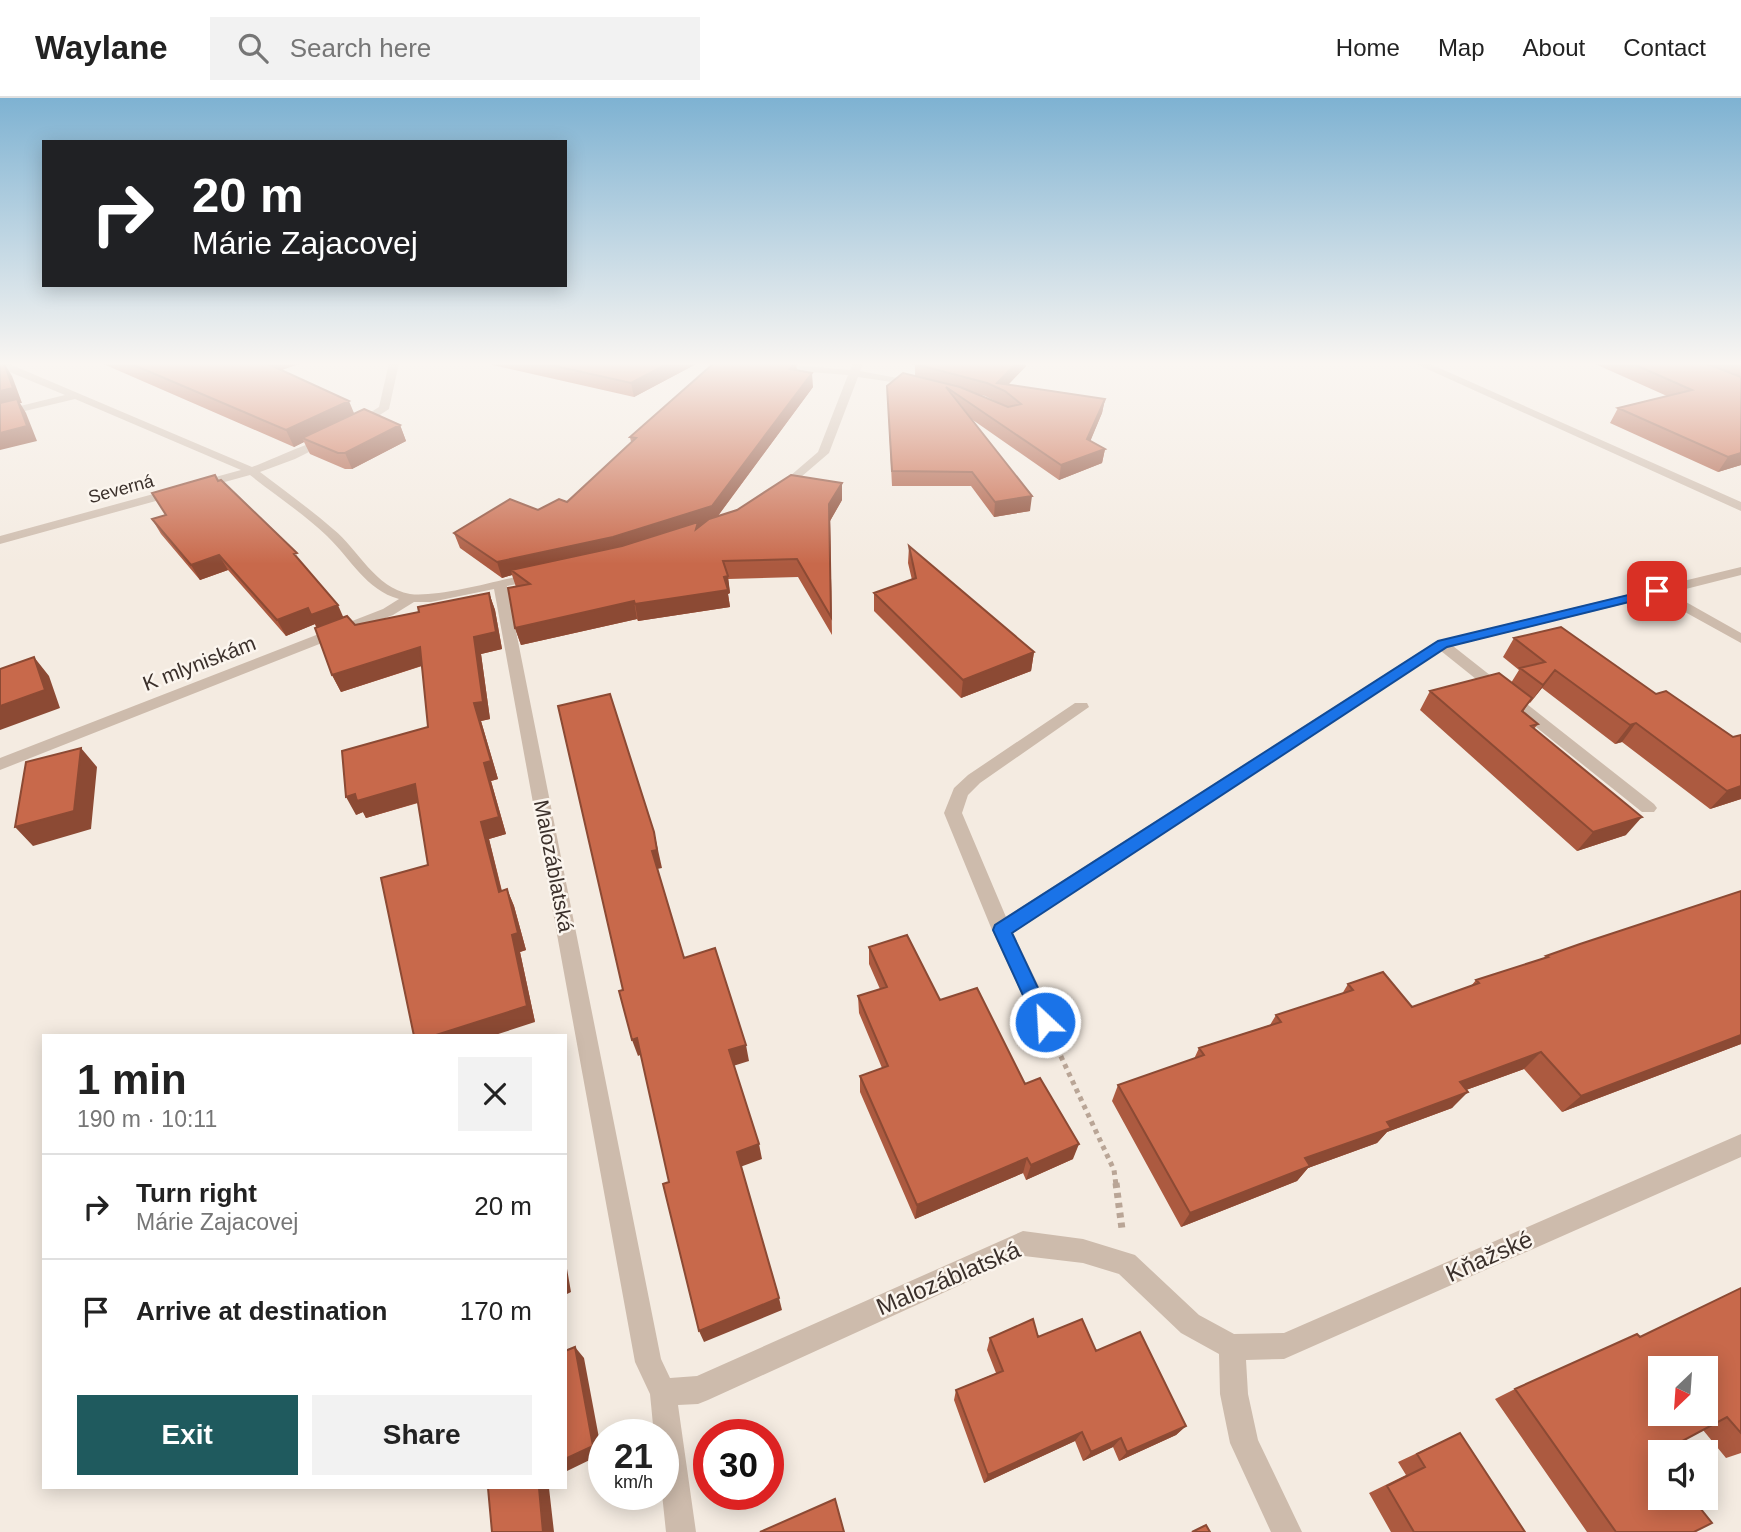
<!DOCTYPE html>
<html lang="en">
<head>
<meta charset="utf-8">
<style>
	:root { --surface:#fff; --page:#f2f2f2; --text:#222; --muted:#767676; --line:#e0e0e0; --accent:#1f5a5e }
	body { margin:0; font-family:Helvetica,sans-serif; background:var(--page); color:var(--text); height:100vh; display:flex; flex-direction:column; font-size:26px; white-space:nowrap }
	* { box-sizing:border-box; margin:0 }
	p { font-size:23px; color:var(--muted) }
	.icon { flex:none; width:38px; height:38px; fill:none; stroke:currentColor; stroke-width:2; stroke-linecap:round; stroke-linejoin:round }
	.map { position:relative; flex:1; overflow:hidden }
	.details { position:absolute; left:42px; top:936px; width:525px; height:455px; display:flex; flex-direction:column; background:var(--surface); border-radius:0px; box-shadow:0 4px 18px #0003 }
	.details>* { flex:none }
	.banner { position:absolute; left:42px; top:42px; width:525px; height:147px; border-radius:0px; box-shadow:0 4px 18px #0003; background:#202124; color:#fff; overflow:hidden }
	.needle { width:46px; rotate:205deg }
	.buttons { position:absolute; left:1648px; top:1258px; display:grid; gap:14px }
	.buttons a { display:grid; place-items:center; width:70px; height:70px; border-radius:0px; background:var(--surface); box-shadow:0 4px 18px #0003; font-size:35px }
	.speed { position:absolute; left:588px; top:1321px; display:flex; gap:14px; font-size:35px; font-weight:700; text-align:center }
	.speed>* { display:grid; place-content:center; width:91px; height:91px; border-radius:50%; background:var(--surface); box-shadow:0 4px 18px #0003; line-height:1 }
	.speed small { font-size:18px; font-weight:400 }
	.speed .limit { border:10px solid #d22; background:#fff; color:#111 }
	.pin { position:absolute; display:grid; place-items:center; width:60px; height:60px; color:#fff; margin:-30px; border-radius:14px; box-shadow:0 4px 10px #0006 }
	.me { position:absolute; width:77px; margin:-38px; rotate:335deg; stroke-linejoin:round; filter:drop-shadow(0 0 5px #0008) }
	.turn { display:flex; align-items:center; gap:24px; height:147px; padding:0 35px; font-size:32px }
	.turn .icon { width:91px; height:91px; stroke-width:2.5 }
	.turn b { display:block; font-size:49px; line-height:60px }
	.round { display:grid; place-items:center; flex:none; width:74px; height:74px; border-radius:0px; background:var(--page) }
	.headline { display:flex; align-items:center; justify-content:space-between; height:119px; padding:0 35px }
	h1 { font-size:42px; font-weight:700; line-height:52px }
	.action { display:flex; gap:14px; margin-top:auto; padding:14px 35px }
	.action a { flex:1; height:80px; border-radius:0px; background:var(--accent); color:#fff; font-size:28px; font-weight:700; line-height:80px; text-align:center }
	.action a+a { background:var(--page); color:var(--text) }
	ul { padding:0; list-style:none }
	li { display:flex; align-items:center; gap:21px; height:105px; padding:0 35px; border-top:2px solid var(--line) }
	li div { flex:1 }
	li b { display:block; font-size:26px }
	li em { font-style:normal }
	header { display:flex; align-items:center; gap:42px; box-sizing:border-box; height:98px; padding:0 35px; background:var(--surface); border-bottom:2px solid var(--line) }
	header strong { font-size:33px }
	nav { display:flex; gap:38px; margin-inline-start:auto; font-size:24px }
	.search { width:490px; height:63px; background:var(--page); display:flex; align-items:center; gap:18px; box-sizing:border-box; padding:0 24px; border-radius:0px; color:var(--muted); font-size:26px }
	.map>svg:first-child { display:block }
</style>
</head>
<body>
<header>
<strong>Waylane</strong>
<div class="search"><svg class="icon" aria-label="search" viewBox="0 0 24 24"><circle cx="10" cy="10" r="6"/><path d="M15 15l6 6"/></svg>Search here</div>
<nav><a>Home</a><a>Map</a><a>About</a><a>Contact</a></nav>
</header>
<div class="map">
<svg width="1741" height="1434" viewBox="0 0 1741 1434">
	<rect width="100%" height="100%" fill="#f4ebe1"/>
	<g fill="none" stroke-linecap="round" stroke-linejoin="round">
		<path stroke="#b9a596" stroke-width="5" stroke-dasharray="4.5 4.5" stroke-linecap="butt" d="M 1057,950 L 1114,1072 L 1116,1087"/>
		<path stroke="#b9a596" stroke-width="7" stroke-dasharray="5 5" stroke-linecap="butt" d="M 1116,1085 L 1122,1131"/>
		<path fill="#cdbbac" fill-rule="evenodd" d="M 0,265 L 7,265 L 252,369 C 267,364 322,338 331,339 L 331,343 L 295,361 L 260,374 C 285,393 310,411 333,431 C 359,452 375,490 410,496 C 439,500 507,480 538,474 L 545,478 L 543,481 L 507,488 L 661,1261 L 670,1280 L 697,1278 L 1023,1133 L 1083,1141 L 1135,1157 L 1199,1217 L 1234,1236 L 1284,1235 L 1741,1036 L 1741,1059 L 1284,1261 L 1246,1262 L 1248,1296 L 1258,1342 L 1302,1434 L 1271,1434 L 1230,1345 L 1220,1296 L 1219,1256 L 1181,1235 L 1119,1176 L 1083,1165 L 1024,1158 L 708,1302 L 698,1306 L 678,1307 L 696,1434 L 666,1434 L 662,1396 L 663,1337 L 654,1337 L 650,1296 L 635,1264 L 494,491 L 431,504 L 414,504 L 393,517 L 0,672 L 0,660 L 383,511 L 399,501 C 366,492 351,461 327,438 C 304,416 275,397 250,377 L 0,446 L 0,438 L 241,372 L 75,301 L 0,319 L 0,313 L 65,297 L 0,270 Z
			M 389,265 L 399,265 L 389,311 L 360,330 L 352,330 L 352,326 L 379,309 Z
			M 730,265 L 773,265 L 850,272 L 853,265 L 863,265 L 860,273 L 924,285 L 919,288 L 858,279 L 829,355 L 780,397 L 776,396 L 776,390 L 818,354 L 848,277 L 735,268 Z
			M 1414,265 L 1428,265 L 1741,404 L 1741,413 Z
			M 1741,469 L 1741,477 L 1670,495 L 1741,535 L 1741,545 L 1656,498 L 1453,548 L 1654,706 L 1657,710 L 1654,714 L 1642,714 L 1441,553 L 1013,835 L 1056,924 L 1052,931 L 1045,933 L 1038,931 L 992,832 L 944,715 L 954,690 L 968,677 L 1075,605 L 1087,605 L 1089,609 L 980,685 L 968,697 L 962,715 L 1006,819 L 1437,543 Z"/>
	</g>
	<path fill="#ac5a40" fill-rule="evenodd" d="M 101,265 L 302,265 L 281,272 L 354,315 L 400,327 L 406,343 L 352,371 L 345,371 L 310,356 L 304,344 L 294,349 Z
		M 491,265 L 698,265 L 634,299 L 492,267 Z
		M 714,265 L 805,265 L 805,266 L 796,266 L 797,272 L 813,289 L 718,418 L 842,402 L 830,423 L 832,537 L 798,479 L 728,481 L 730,495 L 728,496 L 730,509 L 638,523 L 637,521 L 521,547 L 515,530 L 516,489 L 512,477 L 502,480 L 460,450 L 454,435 L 567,404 L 631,344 L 630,339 Z
		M 917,265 L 1026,265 L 1026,268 L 1008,287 L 1105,301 L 1102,315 L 1090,343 L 1105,351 L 1102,365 L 1059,382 L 970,320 L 1030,413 L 994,419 L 971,388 L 892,388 L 887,288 L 915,278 L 915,266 ZM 977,296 L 985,298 L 1005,308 Z
		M 1593,265 L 1741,265 L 1741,367 L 1718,374 L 1610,325 L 1618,310 L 1667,298 Z
		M 218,383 L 303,467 L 343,519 L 355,527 L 419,514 L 489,495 L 495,512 L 502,551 L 481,556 L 490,621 L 481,623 L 498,681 L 491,683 L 506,736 L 489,741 L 502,793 L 507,791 L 514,808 L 526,852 L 520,854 L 535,924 L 428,767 L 418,705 L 366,720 L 363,714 L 356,717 L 428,629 L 422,568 L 341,594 L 332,577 L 315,526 L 286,538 L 228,472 L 200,482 L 161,436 L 152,421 L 166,417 Z
		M 909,448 L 1034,554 L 1031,573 L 961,600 L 874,513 L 874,495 L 912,482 L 908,465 Z
		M 1514,540 L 1656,596 L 1733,639 L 1741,637 L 1741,701 L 1710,711 L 1622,644 L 1615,646 L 1542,590 L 1530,605 L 1529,604 L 1523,614 L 1538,626 L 1534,631 L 1626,737 L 1577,753 L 1420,612 L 1430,593 L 1511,585 L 1519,572 L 1503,559 Z
		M 1741,793 L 1741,946 L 1562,1014 L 1524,971 L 1466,992 L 1452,1010 L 1387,1034 L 1377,1045 L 1308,1070 L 1297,1083 L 1181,1129 L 1112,1003 L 1118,987 L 1194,961 L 1199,950 L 1270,927 L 1276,917 L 1342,896 L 1348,886 L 1412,909 L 1471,888 L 1476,882 L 1544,861 L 1546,858 Z
		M 869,849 L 940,902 L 1025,986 L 1073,1061 L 1026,1082 L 1023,1075 L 915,1121 L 860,994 L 860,978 L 882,970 L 859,915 L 858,898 L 880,891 L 869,866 Z
		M 1741,1190 L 1741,1355 L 1726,1360 L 1703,1332 L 1658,1356 L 1694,1434 L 1587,1434 L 1495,1301 L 1515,1291 L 1640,1239 Z
		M 1038,1239 L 1096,1253 L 1186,1328 L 1176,1337 L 1119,1363 L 1113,1349 L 1083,1363 L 1075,1343 L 984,1385 L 954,1302 L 956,1292 L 996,1275 L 987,1252 L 990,1240 Z
		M 1460,1335 L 1525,1434 L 1391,1434 L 1369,1395 L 1406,1377 L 1398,1364 Z"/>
	<path fill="#8c4a34" d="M 4,265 L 12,278 L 22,305 L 20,305 L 26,315 L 37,343 L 0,352 L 0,293 Z
		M 258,265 L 302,265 L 264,278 Z
		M 669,265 L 698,265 L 634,299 L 631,285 Z
		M 795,265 L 796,265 L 797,277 L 790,271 Z
		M 1017,265 L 1026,265 L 1026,268 L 1003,292 L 997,285 Z
		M 812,275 L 813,289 L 714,423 L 699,428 L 701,441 L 511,472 L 512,477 L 502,480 L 497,464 Z
		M 1105,301 L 1102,315 L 1085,356 L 1087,341 Z
		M 349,303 L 356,320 L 302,340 L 304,344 L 294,349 L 286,332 Z
		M 400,327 L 406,343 L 352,371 L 345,355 Z
		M 1105,351 L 1102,365 L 1059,382 L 1061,367 Z
		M 1741,355 L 1741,367 L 1718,374 L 1728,359 Z
		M 842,385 L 842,402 L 830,423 L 832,537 L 829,406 Z
		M 1032,398 L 1030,413 L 994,419 L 995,404 Z
		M 219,457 L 228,472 L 200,482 L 191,467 Z
		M 728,478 L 730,495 L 728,496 L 730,509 L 638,523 L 635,506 Z
		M 489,495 L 495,512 L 502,551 L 481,556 L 490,621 L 481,623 L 498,681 L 491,683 L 506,736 L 489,741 L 506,811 L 499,794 L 481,724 L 484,665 L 474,605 L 474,539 Z
		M 634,503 L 637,521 L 521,547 L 515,530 Z
		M 338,507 L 345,523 L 319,533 L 315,526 L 286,538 L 277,522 L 308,510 Z
		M 420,549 L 427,566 L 341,594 L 332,577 Z
		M 1034,554 L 1031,573 L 961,600 L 963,582 Z
		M 34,559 L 49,578 L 60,610 L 0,632 L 0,608 Z
		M 1555,572 L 1542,590 L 1530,605 L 1543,587 Z
		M 1636,625 L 1622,644 L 1615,646 L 1630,627 Z
		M 81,650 L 97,669 L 91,731 L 33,748 L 15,729 Z
		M 415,686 L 423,703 L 366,720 L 363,714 L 356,717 L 346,699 L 355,696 Z
		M 1741,688 L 1741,701 L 1710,711 L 1727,693 Z
		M 1642,719 L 1626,737 L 1577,753 L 1593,734 Z
		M 654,734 L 662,770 L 657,771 L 652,753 Z
		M 507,791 L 514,808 L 526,852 L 520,854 L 535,924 L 492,938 L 433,938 Z
		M 1741,937 L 1741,946 L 1562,1014 L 1581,998 Z
		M 637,940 L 642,956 L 638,958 L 632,942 Z
		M 746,947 L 749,963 L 733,968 L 729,952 Z
		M 1541,954 L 1524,971 L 1444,1000 L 1460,984 Z
		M 1468,994 L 1452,1010 L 1387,1034 L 1377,1045 L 1308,1070 L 1297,1083 L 1181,1129 L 1190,1115 L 1305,1060 L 1387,1024 Z
		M 759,1046 L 762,1061 L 740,1069 L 737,1054 Z
		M 1079,1046 L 1073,1061 L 1026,1082 L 1031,1067 Z
		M 1027,1060 L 1023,1075 L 915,1121 L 917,1107 Z
		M 565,1159 L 571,1194 L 565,1197 Z
		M 779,1200 L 782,1212 L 704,1244 L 699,1233 Z
		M 575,1249 L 584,1260 L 602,1356 L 565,1374 L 565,1361 Z
		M 1186,1328 L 1176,1337 L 1119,1363 L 1127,1354 Z
		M 1082,1334 L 1075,1343 L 984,1385 L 988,1377 Z
		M 1121,1340 L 1113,1349 L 1083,1363 L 1091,1354 Z
		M 539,1390 L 549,1390 L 554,1434 L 543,1434 Z"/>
	<path fill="#c8694b" stroke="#8c4a34" stroke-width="2" fill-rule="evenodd" d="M 0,265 L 4,265 L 13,290 L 0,293 Z
		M 129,265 L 266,265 L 349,303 L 286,332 Z
		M 542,265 L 669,265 L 631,285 Z
		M 714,265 L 795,265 L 790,271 L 812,275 L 712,408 L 613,439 L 497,464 L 454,435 L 510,401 L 538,412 L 559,401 L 567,404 L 636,340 L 630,339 Z
		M 917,265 L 1017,265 L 997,285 L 1105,301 L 1087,341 L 1105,351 L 1061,367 L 946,289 L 1032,398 L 995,404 L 972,374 L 892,373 L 887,288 L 903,275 L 960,289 L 1008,309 L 1021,306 L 1005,293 L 987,285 L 915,266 Z
		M 1631,265 L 1705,265 L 1741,279 L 1741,355 L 1728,359 L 1618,310 L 1692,292 Z
		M 17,301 L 27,328 L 0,335 L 0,305 Z
		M 364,311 L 400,327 L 345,355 L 338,355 L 302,340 Z
		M 215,377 L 218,383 L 221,382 L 297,455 L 294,456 L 338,507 L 311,517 L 308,510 L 277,522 L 219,457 L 191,467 L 152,421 L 166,417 L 152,395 Z
		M 791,377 L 842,385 L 829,406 L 831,519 L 797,461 L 723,463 L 728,478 L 724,479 L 728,492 L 635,506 L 634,503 L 515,530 L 508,490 L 530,486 L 511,472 L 622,448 L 698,424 L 696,431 L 709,421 L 737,412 Z
		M 909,448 L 1034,554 L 963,582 L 874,495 L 916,480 Z
		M 489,495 L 496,534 L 474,539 L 483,604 L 474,605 L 491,663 L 484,665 L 499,719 L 481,724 L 499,794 L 507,791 L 518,835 L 512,837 L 527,908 L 433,938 L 414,938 L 381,780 L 428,767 L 415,686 L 357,703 L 355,696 L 346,699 L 342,653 L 428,629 L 420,549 L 332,577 L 315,530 L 347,518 L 355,527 L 419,514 L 418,509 Z
		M 1561,529 L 1656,596 L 1666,593 L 1733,639 L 1741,637 L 1741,688 L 1727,693 L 1636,625 L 1630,627 L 1555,572 L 1543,587 L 1520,570 L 1545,564 L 1514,540 Z
		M 34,559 L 45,592 L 0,608 L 0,571 Z
		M 1499,575 L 1532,600 L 1522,613 L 1538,626 L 1531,628 L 1642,719 L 1593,734 L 1430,593 Z
		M 610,596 L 654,734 L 657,752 L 652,753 L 684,860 L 715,850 L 746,947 L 729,952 L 759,1046 L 737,1054 L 779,1200 L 699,1233 L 663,1086 L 669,1084 L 637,940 L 632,942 L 619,893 L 623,892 L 558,608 Z
		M 81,650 L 74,713 L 15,729 L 26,664 Z
		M 1741,793 L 1741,937 L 1581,998 L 1541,954 L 1460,984 L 1468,994 L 1387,1024 L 1391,1030 L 1305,1060 L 1310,1068 L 1190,1115 L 1118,987 L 1204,957 L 1199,950 L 1281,924 L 1276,917 L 1353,892 L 1348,886 L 1383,874 L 1412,909 L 1479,885 L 1476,882 L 1548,859 L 1546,858 L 1580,846 Z
		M 907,837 L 940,902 L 977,890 L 1025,986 L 1040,980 L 1079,1046 L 1031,1067 L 1027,1060 L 917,1107 L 860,978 L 888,968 L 858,898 L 887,889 L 869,849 Z
		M 1741,1190 L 1741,1335 L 1727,1319 L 1658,1356 L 1661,1359 L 1661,1400 L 1692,1400 L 1712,1425 L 1694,1434 L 1616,1434 L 1515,1291 L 1637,1236 L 1640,1239 ZM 1661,1270 L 1706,1270 L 1706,1316 L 1661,1316 Z
		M 1033,1221 L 1038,1239 L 1082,1221 L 1096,1253 L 1140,1234 L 1186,1328 L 1127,1354 L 1121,1340 L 1091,1354 L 1082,1334 L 988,1377 L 956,1292 L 1003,1273 L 990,1240 Z
		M 575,1249 L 593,1348 L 565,1361 L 565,1253 Z
		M 1460,1335 L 1525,1434 L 1414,1434 L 1387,1388 L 1425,1369 L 1417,1356 Z
		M 488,1390 L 539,1390 L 543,1434 L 492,1434 Z
		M 835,1401 L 844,1434 L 760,1434 Z
		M 1206,1427 L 1210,1434 L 1192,1434 Z"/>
	<linearGradient id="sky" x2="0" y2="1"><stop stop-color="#7eb2d2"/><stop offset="0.57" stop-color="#faf6f2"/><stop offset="1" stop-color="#faf6f2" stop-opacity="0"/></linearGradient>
	<rect width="1741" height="466" fill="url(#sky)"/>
	<path fill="#1a73e8" stroke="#114b97" stroke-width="2" d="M 1657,490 L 1663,493 L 1661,496 L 1447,549 L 1012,835 L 1054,924 L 1052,930 L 1045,933 L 1038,930 L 993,832 L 995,827 L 1438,543 Z"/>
	<g text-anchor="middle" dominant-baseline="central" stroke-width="5" stroke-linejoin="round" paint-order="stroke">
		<g font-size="18" fill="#3b302b" stroke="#fbf5ee">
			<text transform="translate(121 391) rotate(-15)">Severná</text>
		</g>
		<g font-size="21" fill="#3b302b" stroke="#fbf5ee">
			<text transform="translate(199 565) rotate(-21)">K mlyniskám</text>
			<text transform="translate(554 768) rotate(79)">Malozáblatská</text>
		</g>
		<g font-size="24" fill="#3b302b" stroke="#fbf5ee">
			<text transform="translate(1489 1158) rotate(-24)">Kňažské</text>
			<text transform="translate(948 1180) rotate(-23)">Malozáblatská</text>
		</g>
	</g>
</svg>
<div class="buttons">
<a><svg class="needle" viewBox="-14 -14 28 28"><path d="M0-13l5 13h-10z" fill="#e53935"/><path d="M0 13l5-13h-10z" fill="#767676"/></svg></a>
<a><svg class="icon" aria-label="sound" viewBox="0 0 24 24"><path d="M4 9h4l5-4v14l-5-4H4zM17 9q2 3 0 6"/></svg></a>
</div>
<div class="speed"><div>21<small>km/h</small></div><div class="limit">30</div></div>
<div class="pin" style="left:1657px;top:493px;background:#d93025"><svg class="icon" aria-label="arrive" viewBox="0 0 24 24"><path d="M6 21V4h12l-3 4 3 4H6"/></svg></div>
<svg class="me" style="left:1045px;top:924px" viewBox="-20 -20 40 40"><circle r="17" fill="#1a73e8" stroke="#fff" stroke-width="3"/><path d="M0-11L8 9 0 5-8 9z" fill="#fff"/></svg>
<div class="banner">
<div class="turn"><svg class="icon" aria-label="right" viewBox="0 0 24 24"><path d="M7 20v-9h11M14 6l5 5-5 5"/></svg><div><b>20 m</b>Márie Zajacovej</div></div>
</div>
<section class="details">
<div class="headline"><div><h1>1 min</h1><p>190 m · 10:11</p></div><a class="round"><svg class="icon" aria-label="close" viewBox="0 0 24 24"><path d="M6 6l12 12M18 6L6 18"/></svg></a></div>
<ul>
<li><svg class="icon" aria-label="right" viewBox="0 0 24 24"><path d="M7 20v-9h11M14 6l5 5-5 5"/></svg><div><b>Turn right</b><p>Márie Zajacovej</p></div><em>20 m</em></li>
<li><svg class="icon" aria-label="arrive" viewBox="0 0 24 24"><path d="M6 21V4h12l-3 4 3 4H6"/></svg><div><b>Arrive at destination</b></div><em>170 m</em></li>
</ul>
<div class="action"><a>Exit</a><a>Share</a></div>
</section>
</div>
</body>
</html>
